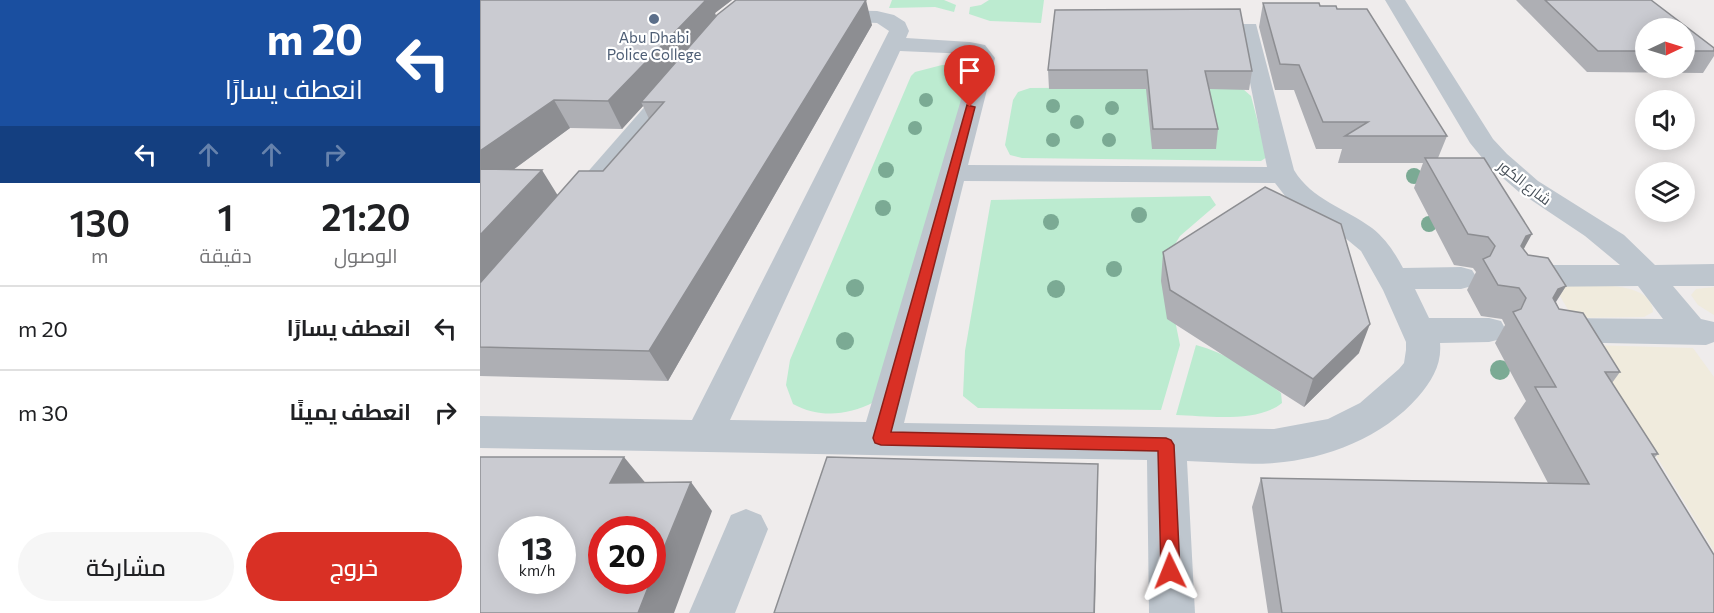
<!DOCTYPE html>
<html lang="ar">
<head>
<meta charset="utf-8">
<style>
	:root { --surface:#fff; --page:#f6f6f6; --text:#202124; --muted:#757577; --line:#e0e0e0; --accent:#d93025 }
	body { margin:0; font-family:Commissioner,Cairo,sans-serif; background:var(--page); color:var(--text); direction:rtl; height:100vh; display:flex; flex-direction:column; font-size:22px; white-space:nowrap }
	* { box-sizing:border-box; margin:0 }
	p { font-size:20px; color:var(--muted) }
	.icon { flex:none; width:33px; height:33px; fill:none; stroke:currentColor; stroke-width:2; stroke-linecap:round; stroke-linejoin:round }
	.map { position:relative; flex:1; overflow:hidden; direction:ltr }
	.panel { display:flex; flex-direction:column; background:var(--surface); width:480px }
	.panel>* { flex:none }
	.top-card { background:#1a4fa0; color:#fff; overflow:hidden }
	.needle { width:39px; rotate:86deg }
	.tools { position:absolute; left:1155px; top:18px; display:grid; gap:12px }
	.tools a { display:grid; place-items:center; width:60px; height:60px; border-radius:50%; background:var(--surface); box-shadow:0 3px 15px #0003; font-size:30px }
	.speed { position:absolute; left:18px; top:516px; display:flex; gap:12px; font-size:30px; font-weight:700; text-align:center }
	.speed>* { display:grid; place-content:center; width:78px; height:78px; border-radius:50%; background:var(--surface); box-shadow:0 3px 15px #0003; line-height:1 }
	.speed small { font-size:15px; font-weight:400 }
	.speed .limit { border:9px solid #d22; background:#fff; color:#111 }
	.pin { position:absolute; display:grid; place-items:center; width:51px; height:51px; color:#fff; margin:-62px -26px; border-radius:50% 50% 50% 0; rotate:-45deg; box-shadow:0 0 6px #0007 }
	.pin .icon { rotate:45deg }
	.me { position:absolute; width:66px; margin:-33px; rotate:358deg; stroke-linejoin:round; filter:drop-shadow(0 0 4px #0008) }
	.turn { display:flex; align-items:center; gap:21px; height:126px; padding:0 18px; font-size:27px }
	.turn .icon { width:78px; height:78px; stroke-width:2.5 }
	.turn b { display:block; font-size:42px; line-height:51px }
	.lanes { display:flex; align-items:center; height:57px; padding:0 18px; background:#0003; justify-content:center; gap:30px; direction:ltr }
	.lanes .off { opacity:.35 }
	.eta { display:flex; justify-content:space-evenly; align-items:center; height:102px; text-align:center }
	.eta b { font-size:36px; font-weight:600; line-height:42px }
	.button { display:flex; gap:12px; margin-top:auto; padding:12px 18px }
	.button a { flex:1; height:69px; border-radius:36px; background:var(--accent); color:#fff; font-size:24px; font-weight:600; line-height:69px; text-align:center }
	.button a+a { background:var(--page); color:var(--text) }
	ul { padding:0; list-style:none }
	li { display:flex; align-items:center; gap:18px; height:84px; padding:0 18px; border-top:2px solid var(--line) }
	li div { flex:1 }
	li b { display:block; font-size:22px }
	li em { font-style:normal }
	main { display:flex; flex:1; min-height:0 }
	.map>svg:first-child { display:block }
</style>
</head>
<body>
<main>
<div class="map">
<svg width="1234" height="613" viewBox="0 0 1234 613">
	<rect width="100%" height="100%" fill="#efecec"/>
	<path fill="#bcebd0" d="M 412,0 L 464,0 L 476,5 L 474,12 L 455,7 L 409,8 Z
		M 509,0 L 564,0 L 561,23 L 510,21 L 489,14 L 490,7 L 501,5 Z
		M 462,65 L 482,65 L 495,73 L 394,402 C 367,416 339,418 313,404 L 306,385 L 310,360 L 431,76 L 435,72 Z
		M 750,87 L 763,89 L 771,96 L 787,157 L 781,161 L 542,158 L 530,155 L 525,145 L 533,100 L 538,92 L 550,88 Z
		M 730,196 L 736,205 L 700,236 L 689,254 L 686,276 L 700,345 L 681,410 L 498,408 L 483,396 L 485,351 L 511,200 Z
		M 716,345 C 749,354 774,372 801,393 L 802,403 C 778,423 727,416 696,415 Z"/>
	<path fill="#f0ebdd" d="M 1074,286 C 1096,286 1173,277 1173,312 L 1164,317 L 1093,318 Z
		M 1234,287 L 1234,315 L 1218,305 L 1211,295 L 1216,289 Z
		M 1109,345 L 1213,348 L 1234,377 L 1234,551 Z"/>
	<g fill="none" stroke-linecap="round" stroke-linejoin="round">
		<path fill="#bec6ce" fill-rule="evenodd" d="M 905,0 L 925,0 L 1013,139 L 1027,154 L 1058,181 L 1144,235 L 1175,265 L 1234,264 L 1234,286 L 1193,286 L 1221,319 L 1234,322 L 1234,342 L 1226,345 L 1073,342 L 1061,339 L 1056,330 L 1061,321 L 1073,318 L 1183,319 L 1158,286 L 1042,287 L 1031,284 L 1026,276 L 1031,268 L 1042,265 L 1140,265 L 1105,236 L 1039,192 L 1008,165 L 990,143 Z
			M 346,10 L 397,11 L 414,15 L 425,22 L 429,31 L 426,38 L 490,42 L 505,45 L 515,58 L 488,165 L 787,167 L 759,28 L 762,24 L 776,24 L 814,170 C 832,200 865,208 892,228 C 906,239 915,253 923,268 L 981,267 L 992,270 L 997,278 L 992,286 L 981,289 L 935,289 L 949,318 L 1009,318 L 1021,321 L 1026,330 L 1021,339 L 1009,342 L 960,343 C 962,364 952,381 938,397 C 903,437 847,459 794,463 C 766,465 735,462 707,461 L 715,613 L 669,613 L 667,460 L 0,448 L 0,416 L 212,420 L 409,31 L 397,23 L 339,20 L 336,16 L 339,12 ZM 420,51 L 489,54 L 493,59 L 386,422 L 250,420 ZM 484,181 L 795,183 L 809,201 L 820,210 L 858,232 L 881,251 L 903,290 L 926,342 L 926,350 L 924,363 L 919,369 L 880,403 L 848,419 L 794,429 L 424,423 Z
			M 197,77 L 205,79 L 208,84 L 104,211 L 94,214 L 84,211 L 80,205 L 84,199 L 189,79 Z
			M 266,509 L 281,515 L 288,529 L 255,613 L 209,613 L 251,515 Z"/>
	</g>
	<g fill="#7baa94">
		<circle cx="446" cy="100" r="7"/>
		<circle cx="573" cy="106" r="7"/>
		<circle cx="632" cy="108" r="7"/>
		<circle cx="597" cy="122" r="7"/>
		<circle cx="435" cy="128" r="7"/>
		<circle cx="573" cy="140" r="7"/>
		<circle cx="629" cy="140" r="7"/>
		<circle cx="406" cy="170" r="8"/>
		<circle cx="934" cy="176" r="8"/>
		<circle cx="403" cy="208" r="8"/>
		<circle cx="659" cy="215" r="8"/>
		<circle cx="571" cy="222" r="8"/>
		<circle cx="949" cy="224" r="8"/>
		<circle cx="634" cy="269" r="8"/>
		<circle cx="375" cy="288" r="9"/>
		<circle cx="576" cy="289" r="9"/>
		<circle cx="365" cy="341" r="9"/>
		<circle cx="1020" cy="370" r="10"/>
	</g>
	<path fill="#aeafb4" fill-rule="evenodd" d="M 0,0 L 252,0 L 235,13 L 236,16 L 392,25 L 188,381 L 0,376 ZM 163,106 L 169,119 L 123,171 L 78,195 L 33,170 L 90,128 L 142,129 Z
		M 1036,0 L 1171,0 L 1234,48 L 1234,56 L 1223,73 L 1107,72 ZM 1166,28 L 1204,28 L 1204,68 L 1166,68 Z
		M 783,3 L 840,6 L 857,9 L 967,136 L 958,158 L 1048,255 L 1086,286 L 1076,302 L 1079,309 L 1140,372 L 1132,383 L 1178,454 L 1174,458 L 1234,613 L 788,613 L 772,507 L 781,478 L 1068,483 L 1034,418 L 1046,401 L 1015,343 L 1025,325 L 1022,319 L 1001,316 L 987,290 L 996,272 L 993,268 L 974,265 L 934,188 L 943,163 L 858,163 L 862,149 L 836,149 L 814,90 L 795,90 L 779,27 Z
		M 568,70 L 772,71 L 769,90 L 729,89 L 738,129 L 736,149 L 672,149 L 666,89 L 569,89 Z
		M 683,252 L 879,353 L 824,407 L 687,319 L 681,281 Z"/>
	<path fill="#8d8e92" d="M 215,0 L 252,0 L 235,13 L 238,22 L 161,102 L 163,106 L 142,129 L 128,101 Z
		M 386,0 L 392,25 L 188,381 L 169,351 Z
		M 74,100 L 90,128 L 0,194 L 0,151 Z
		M 62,170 L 80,199 L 0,291 L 0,235 Z
		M 1052,234 L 1035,265 L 1029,267 L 1046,236 Z
		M 1086,286 L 1066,317 L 1059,320 L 1078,289 Z
		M 890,324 L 879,353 L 824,407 L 833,379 Z
		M 144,457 L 168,486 L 130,483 Z
		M 618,464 L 615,613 L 614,613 Z
		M 211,482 L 232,511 L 194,613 L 158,613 L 171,580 L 172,580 L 172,577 Z"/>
	<path fill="#cacbd1" stroke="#8d8e92" stroke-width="1.5" fill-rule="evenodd" d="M 0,0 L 226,0 L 128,101 L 74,100 L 0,151 Z
		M 256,0 L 386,0 L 169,351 L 0,347 L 0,283 L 99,171 L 123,171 L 184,102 L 161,102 L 237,15 Z
		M 1065,0 L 1171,0 L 1234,48 L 1234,51 L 1204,51 L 1204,28 L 1166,28 L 1166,51 L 1118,51 Z
		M 783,3 L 839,3 L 840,6 L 856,6 L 857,9 L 887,9 L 967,136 L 865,136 L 888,122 L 843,122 L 819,65 L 800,64 Z
		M 760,9 L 772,71 L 725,71 L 738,129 L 673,129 L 667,70 L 568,70 L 575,10 Z
		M 945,158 L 1004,158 L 1052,234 L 1046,236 L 1041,246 L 1048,255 L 1068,258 L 1086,286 L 1078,289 L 1073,298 L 1079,309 L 1103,313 L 1140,372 L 1125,372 L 1178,454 L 1172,454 L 1234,555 L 1234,613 L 802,613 L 781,478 L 1109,484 L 1055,387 L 1076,387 L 1033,312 L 1041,309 L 1046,298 L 1039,288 L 1018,285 L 1003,259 L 1010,256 L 1015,246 L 1008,237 L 988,234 Z
		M 0,169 L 62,170 L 0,235 Z
		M 785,187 L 861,224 L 890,324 L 833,379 L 690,290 L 683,252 Z
		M 0,457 L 144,457 L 130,483 L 211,482 L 172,577 L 172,530 L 122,530 L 122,580 L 171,580 L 158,613 L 0,613 ZM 32,530 L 82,530 L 82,580 L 32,580 Z
		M 347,457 L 618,464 L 614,613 L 294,613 Z"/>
	<path fill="#d93025" stroke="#8d1f18" stroke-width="1.5" d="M 487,105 L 495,107 L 411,432 L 686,438 L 691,440 L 694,445 L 700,571 L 697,577 L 690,580 L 684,577 L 681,571 L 678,451 L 401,445 L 395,443 L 393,438 Z"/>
	<circle fill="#5c6f8a" stroke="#fff" stroke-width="2" cx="174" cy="19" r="6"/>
	<g text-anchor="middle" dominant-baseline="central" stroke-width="4.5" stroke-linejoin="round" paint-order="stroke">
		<g font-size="15" fill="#4e5e75" stroke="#fff">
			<text x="174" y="37">Abu Dhabi<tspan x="174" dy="17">Police College</tspan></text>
		</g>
		<g font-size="15" fill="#464f58" stroke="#fff">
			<text transform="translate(1045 182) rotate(38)">شارع الكور</text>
		</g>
	</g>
</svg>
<div class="tools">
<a><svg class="needle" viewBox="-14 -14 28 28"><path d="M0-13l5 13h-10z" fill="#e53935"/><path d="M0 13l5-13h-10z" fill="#757577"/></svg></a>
<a><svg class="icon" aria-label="sound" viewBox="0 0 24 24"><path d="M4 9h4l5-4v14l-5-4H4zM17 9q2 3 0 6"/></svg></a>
<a><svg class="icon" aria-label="layers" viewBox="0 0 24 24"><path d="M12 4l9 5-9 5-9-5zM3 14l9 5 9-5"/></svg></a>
</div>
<div class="speed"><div>13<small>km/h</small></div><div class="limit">20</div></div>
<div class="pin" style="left:490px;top:107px;background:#d93025"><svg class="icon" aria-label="arrive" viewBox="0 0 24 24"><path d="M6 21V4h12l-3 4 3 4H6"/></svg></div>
<svg class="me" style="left:690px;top:571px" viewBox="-20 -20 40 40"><path d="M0-17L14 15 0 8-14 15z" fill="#d93025" stroke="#fff" stroke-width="4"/></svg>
</div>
<section class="panel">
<div class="top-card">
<div class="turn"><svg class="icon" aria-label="left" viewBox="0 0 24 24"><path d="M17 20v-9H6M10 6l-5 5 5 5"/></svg><div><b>20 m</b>انعطف يسارًا</div></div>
<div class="lanes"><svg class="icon" aria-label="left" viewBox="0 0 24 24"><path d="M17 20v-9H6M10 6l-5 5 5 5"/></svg><svg class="icon off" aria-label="ahead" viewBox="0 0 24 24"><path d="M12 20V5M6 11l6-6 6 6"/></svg><svg class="icon off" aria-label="ahead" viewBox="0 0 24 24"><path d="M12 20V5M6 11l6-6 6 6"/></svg><svg class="icon off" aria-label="right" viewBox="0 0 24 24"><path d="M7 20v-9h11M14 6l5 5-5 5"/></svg></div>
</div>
<div class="eta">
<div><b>21:20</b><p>الوصول</p></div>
<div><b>1</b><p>دقيقة</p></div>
<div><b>130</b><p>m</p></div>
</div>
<ul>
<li><svg class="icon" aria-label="left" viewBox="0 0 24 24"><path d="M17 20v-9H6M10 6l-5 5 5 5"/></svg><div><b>انعطف يسارًا</b></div><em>20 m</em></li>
<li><svg class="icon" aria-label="right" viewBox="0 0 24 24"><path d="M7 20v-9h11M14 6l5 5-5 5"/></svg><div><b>انعطف يمينًا</b></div><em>30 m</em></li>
</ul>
<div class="button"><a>خروج</a><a>مشاركة</a></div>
</section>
</main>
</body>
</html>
